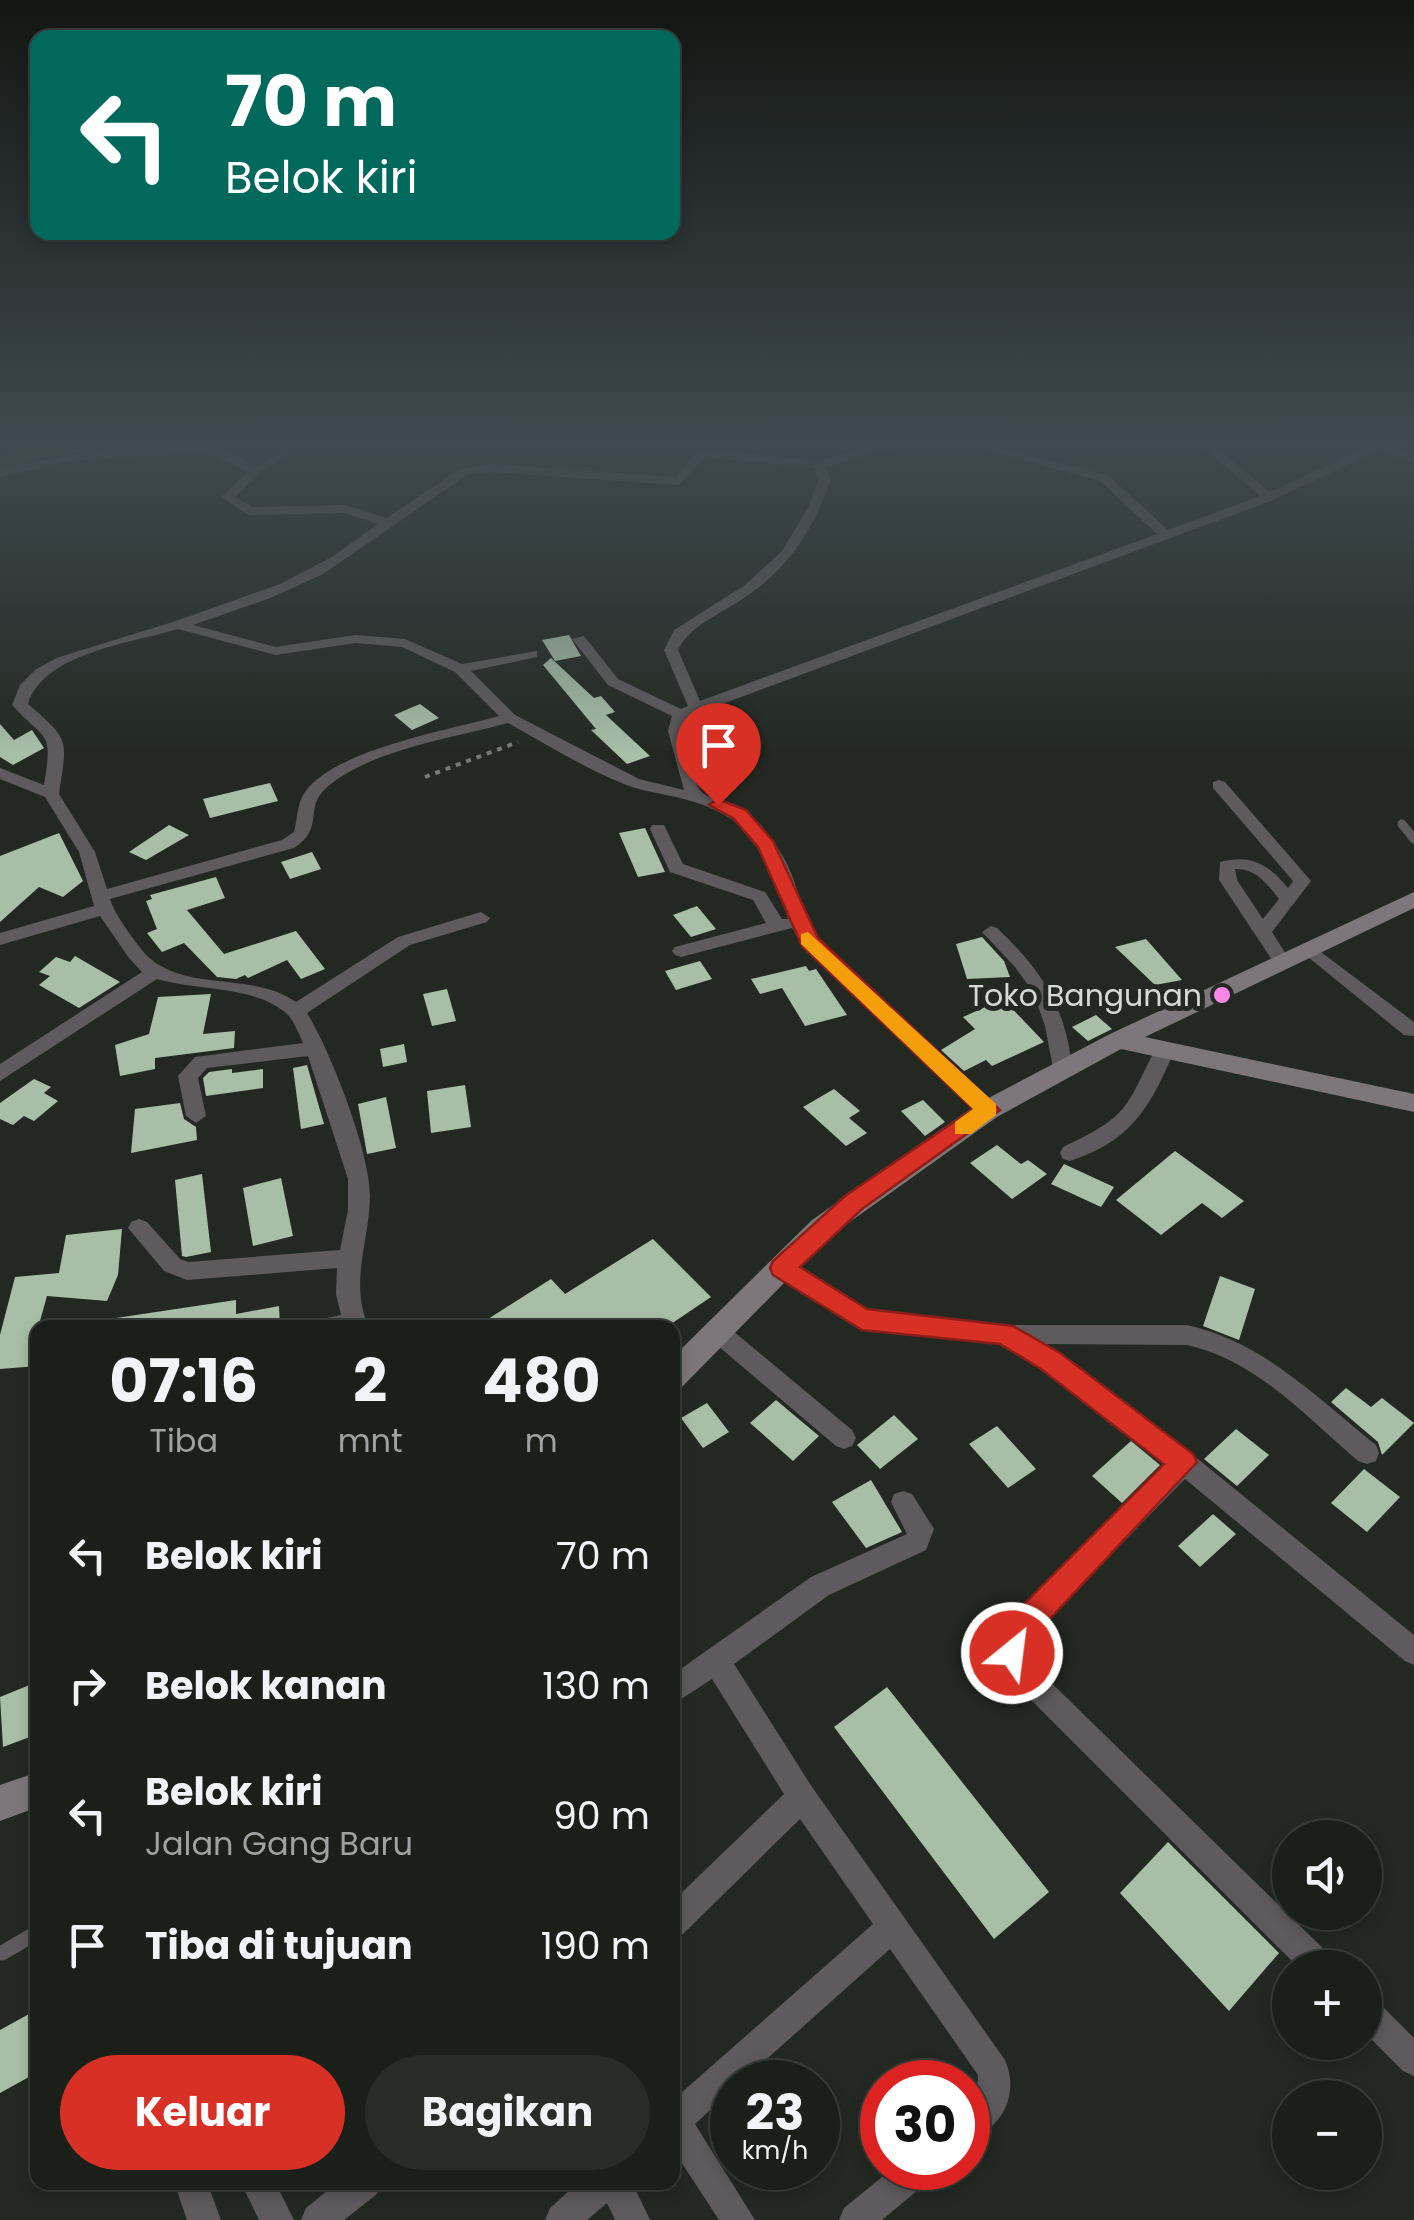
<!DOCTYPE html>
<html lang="id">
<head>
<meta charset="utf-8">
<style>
	:root { --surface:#1a1f1a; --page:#272c27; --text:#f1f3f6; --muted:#9fa2a2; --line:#383d39; --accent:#d93025 }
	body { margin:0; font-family:Poppins,sans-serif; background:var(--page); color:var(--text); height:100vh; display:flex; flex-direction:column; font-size:38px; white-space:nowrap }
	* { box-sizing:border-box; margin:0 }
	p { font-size:32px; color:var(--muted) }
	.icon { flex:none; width:55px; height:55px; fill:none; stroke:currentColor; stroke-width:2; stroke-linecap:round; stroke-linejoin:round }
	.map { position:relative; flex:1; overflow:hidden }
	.panel { position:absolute; left:30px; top:1320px; width:650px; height:870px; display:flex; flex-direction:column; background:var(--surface); border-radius:20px; box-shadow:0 5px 15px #0003,0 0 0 2px var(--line) }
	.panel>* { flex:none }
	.banner { position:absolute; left:30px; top:30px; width:650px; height:210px; border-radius:20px; box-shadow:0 5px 15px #0003,0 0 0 2px var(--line); background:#00695c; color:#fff; overflow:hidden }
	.controls { position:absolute; left:1272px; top:1820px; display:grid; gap:20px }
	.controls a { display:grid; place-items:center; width:110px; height:110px; border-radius:50%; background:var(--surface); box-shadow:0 5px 15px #0003,0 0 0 2px var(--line); font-size:50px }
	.speed { position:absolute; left:710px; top:2060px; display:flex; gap:20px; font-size:50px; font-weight:700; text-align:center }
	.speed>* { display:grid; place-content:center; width:130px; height:130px; border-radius:50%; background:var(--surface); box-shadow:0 5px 15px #0003,0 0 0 2px var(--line); line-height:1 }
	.speed small { font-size:25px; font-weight:400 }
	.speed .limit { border:15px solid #d22; background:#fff; color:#111 }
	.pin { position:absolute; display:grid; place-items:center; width:85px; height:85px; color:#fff; margin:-102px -42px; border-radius:50% 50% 50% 0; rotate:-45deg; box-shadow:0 0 10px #0007 }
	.pin .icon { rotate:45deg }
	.me { position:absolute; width:110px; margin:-55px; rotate:29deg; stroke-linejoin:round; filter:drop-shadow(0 0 8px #0008) }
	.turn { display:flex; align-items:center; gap:35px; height:210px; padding:0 30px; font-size:45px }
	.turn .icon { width:130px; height:130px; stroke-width:2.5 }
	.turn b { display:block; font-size:70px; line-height:85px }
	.eta { display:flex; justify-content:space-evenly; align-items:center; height:170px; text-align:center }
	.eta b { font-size:60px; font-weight:700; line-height:70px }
	.action { display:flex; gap:20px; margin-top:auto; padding:20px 30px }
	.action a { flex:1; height:115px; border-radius:60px; background:var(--accent); color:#fff; font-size:40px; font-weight:700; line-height:115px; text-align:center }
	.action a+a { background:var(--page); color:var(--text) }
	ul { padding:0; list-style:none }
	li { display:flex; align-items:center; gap:30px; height:130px; padding:0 30px }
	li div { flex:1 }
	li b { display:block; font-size:38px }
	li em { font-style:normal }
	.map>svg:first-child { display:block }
</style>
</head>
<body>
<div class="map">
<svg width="1414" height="2220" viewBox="0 0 1414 2220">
	<rect width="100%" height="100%" fill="#232922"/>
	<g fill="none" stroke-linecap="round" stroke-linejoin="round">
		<path fill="#435642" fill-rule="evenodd" d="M 55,442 L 112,442 L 101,449 L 36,458 L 0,474 L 0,458 L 22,447 Z"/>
	</g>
	<path fill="#a8bea7" d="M 569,635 L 581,656 L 555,661 L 542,640 Z
		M 551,658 L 594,698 L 601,696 L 615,712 L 606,715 L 650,756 L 627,764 L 591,730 L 596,729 L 543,665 Z
		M 420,704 L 439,718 L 412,730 L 394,715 Z
		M 0,724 L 14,740 L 32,730 L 44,748 L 13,765 L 0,757 Z
		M 270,783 L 278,801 L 210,818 L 203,799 Z
		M 169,825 L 189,835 L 146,860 L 129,852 Z
		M 645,828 L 665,872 L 638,877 L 619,833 Z
		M 59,833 L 83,881 L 63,897 L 39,887 L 0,922 L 0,856 Z
		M 312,852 L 321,869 L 290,879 L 281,862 Z
		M 216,877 L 225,898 L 187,910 L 224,954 L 296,931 L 325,969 L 301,979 L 287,960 L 248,978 L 245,975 L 236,979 L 217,977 L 184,943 L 162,952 L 147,933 L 157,929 L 146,901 L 152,899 L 150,895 Z
		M 697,906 L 716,929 L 691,937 L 673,915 Z
		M 982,937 L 1004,961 L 1010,977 L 967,979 L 956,944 Z
		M 1146,939 L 1182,980 L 1155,985 L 1115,947 Z
		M 75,956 L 120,982 L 79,1008 L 39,985 L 50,976 L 39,972 L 56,957 L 70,962 Z
		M 700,961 L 712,979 L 676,990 L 665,971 Z
		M 806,966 L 809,971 L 816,969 L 847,1015 L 805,1026 L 782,988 L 760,994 L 751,979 Z
		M 447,989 L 456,1021 L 432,1026 L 423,994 Z
		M 211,994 L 203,1034 L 235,1031 L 234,1048 L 155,1058 L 155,1069 L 120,1076 L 115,1045 L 149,1034 L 158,997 Z
		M 1003,999 L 1044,1042 L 992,1066 L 986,1060 L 964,1071 L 941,1050 L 975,1029 L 963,1017 Z
		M 1096,1015 L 1112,1029 L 1088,1041 L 1072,1027 Z
		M 404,1044 L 407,1062 L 383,1067 L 380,1049 Z
		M 307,1065 L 324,1124 L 301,1129 L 293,1068 Z
		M 232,1069 L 232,1073 L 263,1069 L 263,1088 L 206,1096 L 203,1078 L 209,1072 Z
		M 34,1079 L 51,1087 L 44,1093 L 58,1101 L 34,1121 L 24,1116 L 13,1125 L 0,1119 L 0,1103 Z
		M 465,1085 L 471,1127 L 431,1133 L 427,1091 Z
		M 834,1089 L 860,1111 L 849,1118 L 867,1133 L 846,1146 L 803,1107 Z
		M 386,1097 L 396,1148 L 367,1154 L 358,1104 Z
		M 923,1100 L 945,1122 L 925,1136 L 901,1111 Z
		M 180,1103 L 184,1119 L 196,1127 L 197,1140 L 131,1153 L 135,1109 Z
		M 997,1145 L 1021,1164 L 1028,1160 L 1047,1174 L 1012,1199 L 970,1163 Z
		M 1175,1151 L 1244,1201 L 1222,1218 L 1202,1203 L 1161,1235 L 1116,1200 Z
		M 1064,1164 L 1114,1187 L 1101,1207 L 1051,1184 Z
		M 202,1174 L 211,1252 L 186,1257 L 182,1256 L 175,1180 Z
		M 281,1178 L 293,1236 L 253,1246 L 243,1188 Z
		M 122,1229 L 118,1275 L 107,1301 L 47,1296 L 38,1328 L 38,1366 L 0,1369 L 0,1335 L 15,1277 L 59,1273 L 66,1235 Z
		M 653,1239 L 711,1297 L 665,1328 L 474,1328 L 551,1279 L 565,1294 Z
		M 1220,1276 L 1255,1289 L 1239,1340 L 1203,1326 Z
		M 236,1300 L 236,1314 L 279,1306 L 280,1328 L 116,1328 L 116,1318 Z
		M 1346,1388 L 1371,1407 L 1382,1398 L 1414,1423 L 1382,1455 L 1378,1442 L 1331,1402 Z
		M 776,1400 L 819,1436 L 793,1461 L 750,1423 Z
		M 707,1403 L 729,1432 L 703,1448 L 681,1418 Z
		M 894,1415 L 918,1439 L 880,1469 L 857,1445 Z
		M 997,1426 L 1036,1469 L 1008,1488 L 969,1444 Z
		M 1236,1429 L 1269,1455 L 1237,1486 L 1204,1459 Z
		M 1131,1441 L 1160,1465 L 1122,1503 L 1092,1476 Z
		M 1364,1469 L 1400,1497 L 1367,1532 L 1331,1503 Z
		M 871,1480 L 902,1532 L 866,1548 L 832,1502 Z
		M 1213,1514 L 1236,1534 L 1200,1567 L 1178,1546 Z
		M 32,1684 L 38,1734 L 3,1747 L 0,1697 Z
		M 887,1687 L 1049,1892 L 994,1939 L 834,1727 Z
		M 1168,1842 L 1279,1953 L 1229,2011 L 1120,1893 Z
		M 38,2009 L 38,2072 L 0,2093 L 0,2030 Z"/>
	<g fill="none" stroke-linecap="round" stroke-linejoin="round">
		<path stroke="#767b75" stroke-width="4" stroke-dasharray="5 6" stroke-linecap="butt" d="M 425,777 L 518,742"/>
		<path stroke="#5e5a5d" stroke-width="6" d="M 256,471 L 284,453 L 291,442"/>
		<path stroke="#5e5a5d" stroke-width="9" d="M 1402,824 L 1414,839"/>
		<path stroke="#5e5a5d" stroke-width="15" d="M 2,1953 L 38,1932"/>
		<path fill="#5e5a5d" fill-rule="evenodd" d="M 934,442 L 928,446 L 881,450 L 826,467 L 831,479 C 815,525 792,564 751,593 C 728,611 691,623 678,650 L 700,701 L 1157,534 L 1100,481 L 957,442 L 976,442 L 1108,475 L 1168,530 L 1260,496 L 1197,442 L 1210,442 L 1270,492 L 1378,442 L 1393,442 L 1389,445 L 1414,456 L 1414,464 L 1379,450 L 1273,500 L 687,717 C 682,737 689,765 697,785 C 705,804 745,806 761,825 C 770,837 781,851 787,864 C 799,888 801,914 815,937 L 995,1105 L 998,1110 L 995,1115 L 981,1115 L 803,945 L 792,928 L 681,957 L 675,955 L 672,951 L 675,947 L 766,923 L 753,900 L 670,872 L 650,829 L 652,825 L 664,825 L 683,864 L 765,892 L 782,919 L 788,919 C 768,856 759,822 691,801 C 670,794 646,793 624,784 C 584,768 546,744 508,723 C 453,738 368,750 325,789 C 304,809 325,828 294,848 L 110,899 C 114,912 122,922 129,933 C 138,945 147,959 161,966 C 201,989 256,974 296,1002 L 398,937 L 481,912 L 490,918 L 487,922 L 410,945 L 307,1013 C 330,1050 371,1154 370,1197 C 369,1244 349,1282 369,1328 L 310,1328 L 313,1321 L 341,1315 L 336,1294 L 337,1268 L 187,1280 L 164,1271 L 128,1228 L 131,1222 L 139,1219 L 147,1222 L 180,1259 L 188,1262 L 340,1250 L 348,1210 L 348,1179 L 308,1056 L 207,1068 L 198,1078 L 206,1116 L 196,1123 L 186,1116 L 178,1076 L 195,1057 L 303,1043 C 299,1034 295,1023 288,1015 C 256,985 197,991 157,979 L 0,1081 L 0,1064 L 142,972 L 129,958 L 100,916 L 0,945 L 0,933 L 94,906 L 79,852 L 45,797 L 0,779 L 0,768 L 44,785 C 53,729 47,743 12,705 L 20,685 L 35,670 L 56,658 L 176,621 L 280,584 L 332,557 L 378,524 L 345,513 L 249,515 L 221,497 L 248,472 L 217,456 L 193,452 L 71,461 L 0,477 L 0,469 C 53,458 176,433 225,451 C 237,455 249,463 260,468 L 260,474 L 235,497 L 252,507 L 346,505 L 386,518 L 460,469 L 491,464 L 676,477 L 693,455 L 713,450 L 819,461 L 880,443 ZM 713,458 L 814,468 L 819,479 L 808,508 L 782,551 L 745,585 L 674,630 L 664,650 L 688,706 L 681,709 L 618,679 L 584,636 L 572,639 L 608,685 L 672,716 L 668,731 L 684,790 L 639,779 L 515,715 L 471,671 L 537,657 L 537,651 L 462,664 L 405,639 L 355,635 L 276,647 L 193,625 L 273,597 L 323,574 L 467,475 L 491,472 L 679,485 L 701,461 ZM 178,629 L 276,655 L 355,643 L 402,647 L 455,672 L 499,716 C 449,730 343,748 308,788 C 297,800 298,817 294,832 L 282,840 L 107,889 L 95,852 L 59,794 C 67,739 71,741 28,704 C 43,653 132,643 178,629 Z
			M 1219,780 L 1225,782 L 1311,881 L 1272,932 L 1291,962 L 1288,966 L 1276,966 L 1219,880 L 1220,862 C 1251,854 1268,864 1288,888 L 1293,881 L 1213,788 L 1213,782 ZM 1235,869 C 1256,868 1267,884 1279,899 L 1263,919 L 1237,880 Z
			M 991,926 L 997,928 C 1032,961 1058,994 1068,1042 C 1070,1053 1073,1063 1070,1073 L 1063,1075 L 1053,1068 L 1045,1026 L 1033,992 L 1015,967 L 982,932 Z
			M 1309,943 L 1414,1022 L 1414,1036 L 1404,1035 L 1303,953 L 1300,949 Z
			M 1165,1042 L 1175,1049 C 1151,1106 1132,1141 1070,1161 L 1063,1159 L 1060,1153 L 1063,1147 C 1132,1115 1125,1107 1158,1044 Z
			M 782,1259 L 866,1310 L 1005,1325 L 1187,1325 C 1264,1342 1317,1398 1376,1445 L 1379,1453 L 1376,1461 L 1367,1464 L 1358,1461 C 1306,1417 1256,1360 1187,1345 L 1041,1344 L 1193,1455 L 1414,1635 L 1414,1665 L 1405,1661 L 1185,1479 L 1029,1638 L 1025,1653 L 1028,1660 L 1332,1957 L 1336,1968 L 1299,1968 L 1009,1678 L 999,1653 L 1008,1622 L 1167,1464 L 1042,1368 L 1000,1343 L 862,1328 L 774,1274 L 771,1268 L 774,1262 Z
			M 719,1323 L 727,1326 L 852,1430 L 856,1438 L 852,1446 L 844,1449 L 836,1446 L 711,1340 L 708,1333 L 711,1326 Z
			M 903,1491 L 912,1494 L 934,1529 L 926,1550 L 829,1595 L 734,1664 L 812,1787 L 1005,2060 C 1020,2095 1002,2128 968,2141 L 968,2104 L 977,2096 L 978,2075 L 890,1949 L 741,2082 L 732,2082 L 732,2090 L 695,2124 L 755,2220 L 719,2220 L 672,2148 L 672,2101 L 873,1924 L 800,1819 L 683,1934 L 672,1938 L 672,1902 L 784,1794 L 712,1679 L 672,1705 L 672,1675 L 811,1577 L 907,1534 L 891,1502 L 894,1494 Z
			M 1365,1996 L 1376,2000 L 1414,2038 L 1414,2076 L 1403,2071 L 1365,2033 Z
			M 893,2168 L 934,2168 L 930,2180 L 882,2220 L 839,2220 L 844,2208 Z
			M 174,2182 L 207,2182 L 221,2220 L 187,2220 Z
			M 249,2182 L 275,2182 L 294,2220 L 259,2220 L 245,2191 Z
			M 338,2182 L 381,2182 L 377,2194 L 344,2220 L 301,2220 L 306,2208 Z
			M 579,2182 L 632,2182 L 650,2220 L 615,2220 L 607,2203 L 587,2220 L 545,2220 L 550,2208 Z"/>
		<path fill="#7d777b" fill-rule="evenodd" d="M 1414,892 L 1414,908 L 1145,1037 L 1414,1094 L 1414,1112 L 1121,1049 L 997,1117 L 830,1236 L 682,1387 L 672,1390 L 672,1358 L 812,1220 L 979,1103 L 1110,1034 Z
			M 38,1772 L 38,1807 L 0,1821 L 0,1785 Z"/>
	</g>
	<linearGradient id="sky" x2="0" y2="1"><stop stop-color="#131713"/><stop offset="0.59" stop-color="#3f494f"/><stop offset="1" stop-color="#3f494f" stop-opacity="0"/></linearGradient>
	<rect width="1414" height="753" fill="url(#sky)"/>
	<path fill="#d93025" stroke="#8d1f18" stroke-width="2.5" d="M 718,799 L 746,810 L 773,841 L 818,938 L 1000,1110 L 862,1209 L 800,1267 L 867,1309 L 1013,1326 L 1060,1353 L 1193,1454 L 1197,1462 L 1031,1639 L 1023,1664 L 1012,1668 L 1002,1664 L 997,1653 L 1007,1621 L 1164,1464 L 1041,1369 L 1000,1344 L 862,1330 L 773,1275 L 770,1268 L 773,1261 L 845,1196 L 973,1109 L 802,946 L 758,847 L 733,818 L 709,805 Z"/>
	<path fill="#f59e0b" d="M 808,932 L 996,1104 L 996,1115 L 971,1134 L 955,1134 L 955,1122 L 973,1109 L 801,944 L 801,934 Z"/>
	<circle fill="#fa87e8" stroke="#232922" stroke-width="4" cx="1222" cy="995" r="10"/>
	<g text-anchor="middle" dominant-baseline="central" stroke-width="10" stroke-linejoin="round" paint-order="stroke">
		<g font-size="30" fill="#d6dad6" stroke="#232922" text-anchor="end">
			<text x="1202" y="995">Toko Bangunan</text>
		</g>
	</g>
</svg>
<div class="controls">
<a><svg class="icon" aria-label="sound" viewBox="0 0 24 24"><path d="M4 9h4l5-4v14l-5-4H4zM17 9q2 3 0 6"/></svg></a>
<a>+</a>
<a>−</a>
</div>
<div class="speed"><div>23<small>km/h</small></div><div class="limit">30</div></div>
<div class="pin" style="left:718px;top:805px;background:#d93025"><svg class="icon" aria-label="arrive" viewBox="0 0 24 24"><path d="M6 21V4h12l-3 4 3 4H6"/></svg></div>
<svg class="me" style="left:1012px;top:1653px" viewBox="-20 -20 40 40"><circle r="17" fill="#d93025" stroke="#fff" stroke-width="3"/><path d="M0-11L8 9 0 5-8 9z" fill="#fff"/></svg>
<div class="banner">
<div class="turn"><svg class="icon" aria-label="left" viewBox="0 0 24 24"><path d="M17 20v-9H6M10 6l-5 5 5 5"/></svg><div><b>70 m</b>Belok kiri</div></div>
</div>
<section class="panel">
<div class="eta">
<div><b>07:16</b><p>Tiba</p></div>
<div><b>2</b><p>mnt</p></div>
<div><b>480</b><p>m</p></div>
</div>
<ul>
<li><svg class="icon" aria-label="left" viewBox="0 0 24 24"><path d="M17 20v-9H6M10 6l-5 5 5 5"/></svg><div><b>Belok kiri</b></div><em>70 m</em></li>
<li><svg class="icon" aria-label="right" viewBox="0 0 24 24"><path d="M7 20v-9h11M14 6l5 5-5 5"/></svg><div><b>Belok kanan</b></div><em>130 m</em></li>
<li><svg class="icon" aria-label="left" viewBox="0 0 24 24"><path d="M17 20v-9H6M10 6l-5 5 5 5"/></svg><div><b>Belok kiri</b><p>Jalan Gang Baru</p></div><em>90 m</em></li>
<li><svg class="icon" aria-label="arrive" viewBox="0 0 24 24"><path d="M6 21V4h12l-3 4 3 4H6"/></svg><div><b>Tiba di tujuan</b></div><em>190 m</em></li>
</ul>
<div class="action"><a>Keluar</a><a>Bagikan</a></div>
</section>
</div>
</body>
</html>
